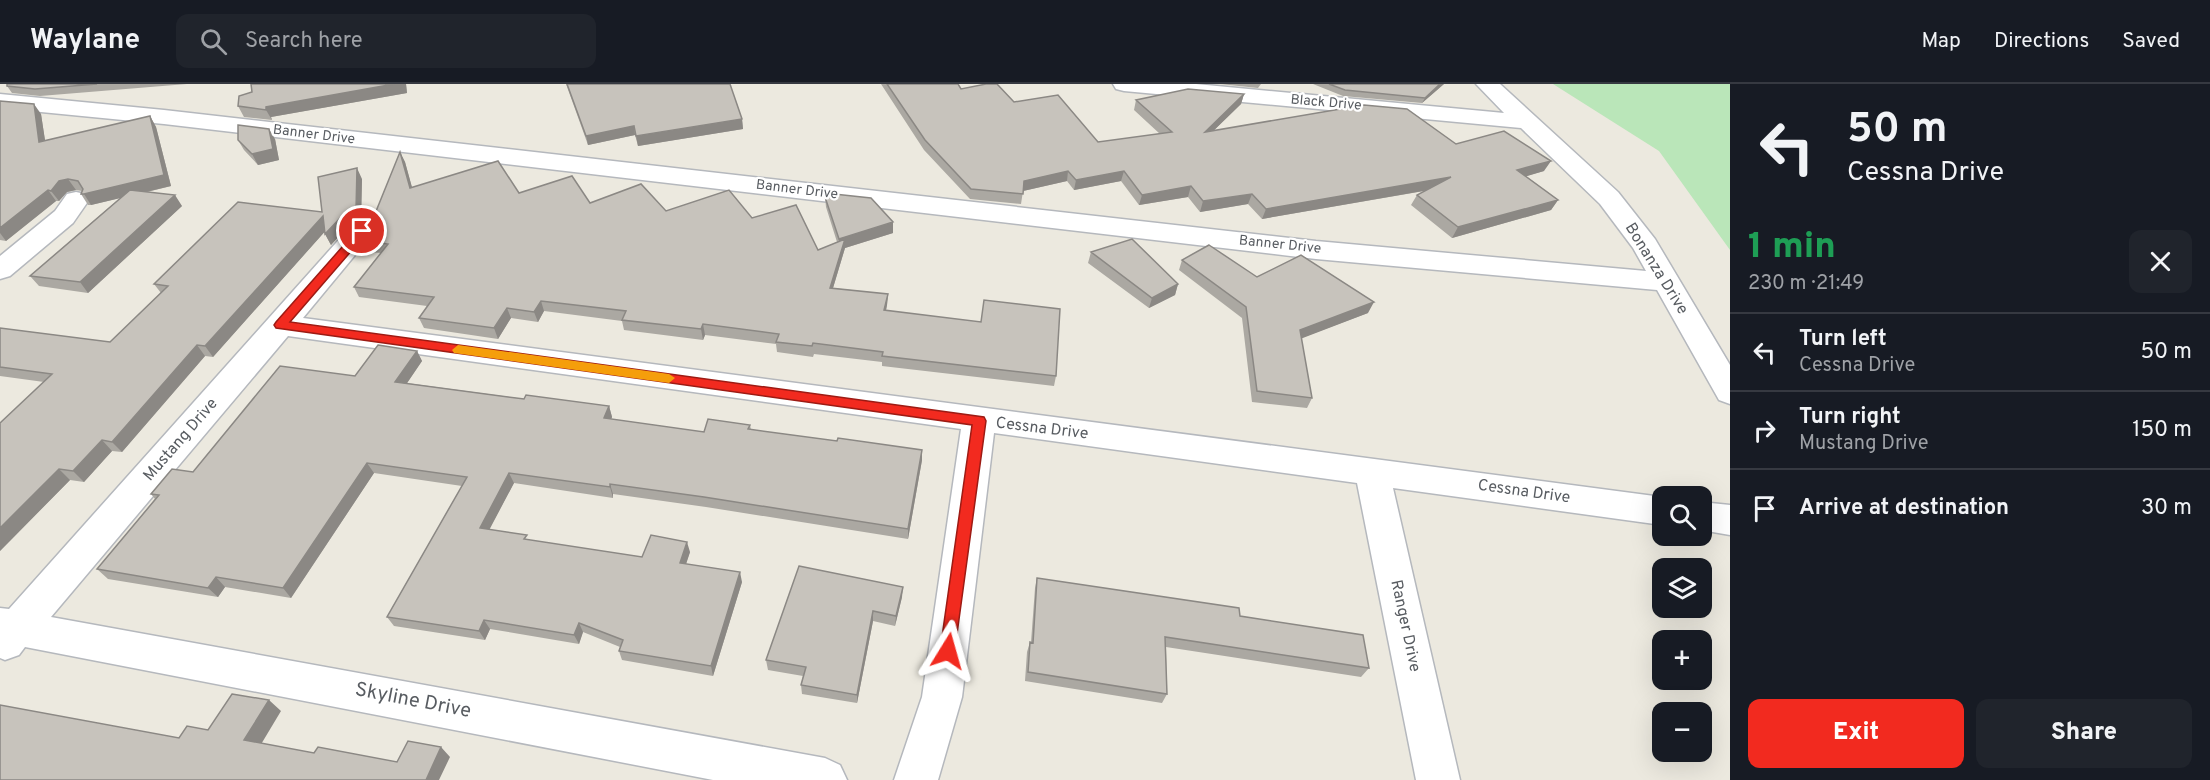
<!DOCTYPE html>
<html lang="en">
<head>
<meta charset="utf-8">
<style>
	:root { --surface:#171b24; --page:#20242c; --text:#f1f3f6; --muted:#9ea1a6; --line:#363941; --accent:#f22a1f }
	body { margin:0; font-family:Overpass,sans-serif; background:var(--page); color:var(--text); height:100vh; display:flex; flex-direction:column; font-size:22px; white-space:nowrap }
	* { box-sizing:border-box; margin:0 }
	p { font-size:20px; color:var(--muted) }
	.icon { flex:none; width:33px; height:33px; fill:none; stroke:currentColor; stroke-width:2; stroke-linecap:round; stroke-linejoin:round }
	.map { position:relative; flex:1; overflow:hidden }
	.panel { display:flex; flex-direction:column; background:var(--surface); width:480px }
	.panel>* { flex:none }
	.hud { background:#171b24; color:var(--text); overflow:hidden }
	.controls { position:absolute; left:1652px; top:402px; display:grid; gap:12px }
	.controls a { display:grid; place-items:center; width:60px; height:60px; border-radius:12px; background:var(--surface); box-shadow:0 6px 24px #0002; font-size:30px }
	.pin { position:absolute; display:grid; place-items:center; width:51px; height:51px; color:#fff; margin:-26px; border:3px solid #fff; border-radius:50%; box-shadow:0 2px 6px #0007 }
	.me { position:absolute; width:66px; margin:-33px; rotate:8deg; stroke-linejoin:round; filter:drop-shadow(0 0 4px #0008) }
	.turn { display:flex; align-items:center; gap:21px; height:126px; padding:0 18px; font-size:27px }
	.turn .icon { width:78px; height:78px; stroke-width:2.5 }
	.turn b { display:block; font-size:42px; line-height:51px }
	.round { display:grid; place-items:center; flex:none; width:63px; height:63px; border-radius:12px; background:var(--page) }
	.summary { display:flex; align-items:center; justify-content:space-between; height:102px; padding:0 18px }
	h1 { font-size:36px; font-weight:800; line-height:45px; color:#1e9e55 }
	.button { display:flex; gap:12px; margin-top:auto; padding:12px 18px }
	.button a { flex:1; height:69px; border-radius:12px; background:var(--accent); color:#fff; font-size:24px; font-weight:800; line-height:69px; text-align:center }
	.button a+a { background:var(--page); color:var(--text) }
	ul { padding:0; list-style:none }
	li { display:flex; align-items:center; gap:18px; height:78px; padding:0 18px; border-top:2px solid var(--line) }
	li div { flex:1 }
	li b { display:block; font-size:22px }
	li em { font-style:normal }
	header { display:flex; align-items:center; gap:36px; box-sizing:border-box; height:84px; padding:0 30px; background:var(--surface); border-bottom:2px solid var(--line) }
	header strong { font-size:28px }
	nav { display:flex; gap:33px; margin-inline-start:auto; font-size:21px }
	.search { width:420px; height:54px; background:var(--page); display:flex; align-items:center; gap:15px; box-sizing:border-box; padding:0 21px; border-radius:12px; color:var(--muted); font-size:22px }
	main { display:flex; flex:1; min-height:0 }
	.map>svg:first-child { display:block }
</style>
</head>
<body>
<header>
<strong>Waylane</strong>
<div class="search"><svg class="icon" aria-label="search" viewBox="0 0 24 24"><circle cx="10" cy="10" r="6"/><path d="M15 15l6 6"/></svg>Search here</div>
<nav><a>Map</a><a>Directions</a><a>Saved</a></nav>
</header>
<main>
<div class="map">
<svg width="1730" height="696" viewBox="0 0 1730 696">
	<rect width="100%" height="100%" fill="#ece9df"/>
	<path fill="#bae6b9" d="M 1553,0 L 1730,0 L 1730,166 L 1659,67 Z"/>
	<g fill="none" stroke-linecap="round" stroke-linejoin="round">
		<defs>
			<path id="minor" d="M 1113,0 L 1196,0 L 1504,29 L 1476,0 L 1500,0 L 1618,108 L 1655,155 L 1730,281 L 1730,320 L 1719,316 L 1657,206 L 1316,175 L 164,40 L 0,24 L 0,10 L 164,26 L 1316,157 L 1646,187 L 1633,164 L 1600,120 L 1521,44 L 1124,7 L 1116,5 Z
				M 76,108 L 85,110 L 89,116 L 73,139 L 10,192 L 0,195 L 0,172 L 55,127 L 67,110 Z
				M 362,139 L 372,141 L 375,147 L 303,234 L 1662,413 L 1662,441 L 1393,404 L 1460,696 L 1416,696 L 1357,399 L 994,349 L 962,613 L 938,696 L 894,696 L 922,613 L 961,345 L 288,252 L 51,533 L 825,674 L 840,681 L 847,696 L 713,696 L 25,563 L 19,571 L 5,576 L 0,574 L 0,524 L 9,525 L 352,141 Z
				M 1701,418 L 1730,421 L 1730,451 L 1701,446 Z"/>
		</defs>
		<use href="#minor" stroke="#b5b8bd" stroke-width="3"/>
		<use href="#minor" fill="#fff" fill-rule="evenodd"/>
	</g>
	<path fill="#aba8a2" d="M 7,0 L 187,0 L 40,12 L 12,9 L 7,2 Z
		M 251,0 L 406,0 L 407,9 L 271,33 L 272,36 L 244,33 L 238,22 L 252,8 Z
		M 566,0 L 730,0 L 742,35 L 743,45 L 638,62 L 635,51 L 588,61 Z
		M 881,0 L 958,0 L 961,5 L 1014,18 L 1098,58 L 1160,50 L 1134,26 L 1136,16 L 1244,10 L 1241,20 L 1214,46 L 1456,60 L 1544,87 L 1526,92 L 1558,116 L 1551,126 L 1452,154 L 1411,121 L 1417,111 L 1424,107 L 1262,135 L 1248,120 L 1200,128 L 1188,113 L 1139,121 L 1121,97 L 1074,106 L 1067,97 L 1023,107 L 1021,120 L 970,115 L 924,66 Z
		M 1220,0 L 1261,0 L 1258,4 Z
		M 1313,0 L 1444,0 L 1422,19 L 1343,12 Z
		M 0,17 L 41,30 L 45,57 L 150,32 L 156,43 L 171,102 L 147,108 L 182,122 L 88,209 L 39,202 L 30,192 L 120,114 L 91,121 L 88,121 L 81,110 L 82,107 L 76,106 L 67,108 L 59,117 L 56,117 L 6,157 L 0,156 Z
		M 275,55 L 279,76 L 258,81 L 244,66 L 238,56 Z
		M 400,68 L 405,78 L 412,104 L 519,109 L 590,119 L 666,127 L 752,134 L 818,166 L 837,158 L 826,123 L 825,113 L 893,149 L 845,164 L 833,204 L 888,210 L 887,221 L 886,226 L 1056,292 L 1054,302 L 882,282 L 882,278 L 814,270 L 813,273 L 777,268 L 776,260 L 705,251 L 703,256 L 624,246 L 622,237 L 544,227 L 538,238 L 511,234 L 498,255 L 424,244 L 419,234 L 427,222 L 359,213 L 354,203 L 381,169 L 369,168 L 364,157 Z
		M 362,95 L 361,137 L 350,140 L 331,161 L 325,150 L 325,147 L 213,273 L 205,272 L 122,368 L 112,367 L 84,398 L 70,396 L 0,467 L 44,298 L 0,292 L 0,244 L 110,258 L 161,209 L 154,200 L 322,128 Z
		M 1091,168 L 1178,200 L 1175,211 L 1149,224 L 1088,179 Z
		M 1182,176 L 1257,193 L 1368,229 L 1301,254 L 1312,314 L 1307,324 L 1252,318 L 1242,234 L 1179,186 Z
		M 417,267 L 422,277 L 407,299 L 524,315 L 609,322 L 612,333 L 611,335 L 704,348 L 750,341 L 751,346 L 837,357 L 922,366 L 922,376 L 908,455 L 706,423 L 613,410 L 613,414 L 514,399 L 489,445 L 529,456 L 642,473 L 690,468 L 686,480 L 742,498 L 713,592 L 622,576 L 619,567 L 620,563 L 583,548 L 579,560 L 490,545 L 485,556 L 394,542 L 387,533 L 462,402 L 374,389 L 291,514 L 225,503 L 218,513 L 108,495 L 97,485 L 155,415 L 151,410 L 193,388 L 355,292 Z
		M 1037,494 L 1240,532 L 1369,584 L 1361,593 L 1166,563 L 1167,610 L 1162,619 L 1025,597 L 1027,568 L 1030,558 L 1031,558 L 1035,504 Z
		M 902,513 L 895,542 L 873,537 L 857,619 L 802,610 L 801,601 L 803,592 L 768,586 L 766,576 Z"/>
	<path fill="#8b8884" d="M 394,0 L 406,0 L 407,9 L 271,33 L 272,36 L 266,26 L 266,23 Z
		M 1440,0 L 1444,0 L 1422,19 L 1425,14 Z
		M 1244,10 L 1241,20 L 1202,58 L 1205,48 Z
		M 34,20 L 41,30 L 47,69 L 39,58 Z
		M 150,32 L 156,43 L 171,102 L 91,121 L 84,110 Z
		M 742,35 L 743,45 L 638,62 L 636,52 Z
		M 634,42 L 635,51 L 588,61 L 586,52 Z
		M 269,45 L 275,55 L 279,76 L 258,81 L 252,70 Z
		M 400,68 L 405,78 L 415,114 L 410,104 Z
		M 1551,77 L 1544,87 L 1511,97 L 1517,86 Z
		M 357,84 L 362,95 L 361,137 L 350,140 L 331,161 L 325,150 Z
		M 1068,87 L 1067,97 L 1023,107 L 1024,97 Z
		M 1124,87 L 1121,97 L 1074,106 L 1076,96 Z
		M 1451,93 L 1446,103 L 1262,135 L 1266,125 Z
		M 68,95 L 76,106 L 67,108 L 59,117 L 51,107 L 59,97 Z
		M 1191,102 L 1188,113 L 1139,121 L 1142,111 Z
		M 48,106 L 56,117 L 6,157 L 0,149 L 0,144 Z
		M 1252,110 L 1248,120 L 1200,128 L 1203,117 Z
		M 175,111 L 182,122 L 88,209 L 80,198 Z
		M 1558,116 L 1551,126 L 1452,154 L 1458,143 Z
		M 323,132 L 329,143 L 213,273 L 205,262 Z
		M 893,138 L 893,149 L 845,164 L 830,214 L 830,204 L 839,166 L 839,155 Z
		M 1178,200 L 1175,211 L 1149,224 L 1152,214 Z
		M 888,210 L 887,221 L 884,236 L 884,226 Z
		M 541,217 L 544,227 L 538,238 L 534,228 Z
		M 1374,218 L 1368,229 L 1295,257 L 1300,246 Z
		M 507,224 L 511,234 L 498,255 L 494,244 Z
		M 703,240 L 705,251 L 703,256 L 701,245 Z
		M 197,261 L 205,272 L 122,368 L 112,358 Z
		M 417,267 L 422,277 L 401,308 L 395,298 Z
		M 609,322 L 612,333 L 607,345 L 604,334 Z
		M 102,356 L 112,367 L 84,398 L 73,387 Z
		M 922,366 L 922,376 L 908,455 L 908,445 Z
		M 367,379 L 374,389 L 291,514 L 283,504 Z
		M 59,385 L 70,396 L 0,467 L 0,444 Z
		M 509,389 L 514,399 L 485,454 L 480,444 Z
		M 610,400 L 613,410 L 613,414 L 610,403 Z
		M 687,458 L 690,468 L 683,489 L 680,479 Z
		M 740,488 L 742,498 L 713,592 L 711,582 Z
		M 216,493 L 225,503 L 218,513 L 208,504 Z
		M 903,503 L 902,513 L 895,542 L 896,532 Z
		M 873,527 L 873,537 L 857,619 L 857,611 Z
		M 484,536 L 490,545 L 485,556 L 479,547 Z
		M 579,539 L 583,548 L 579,560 L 574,551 Z
		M 269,616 L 281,627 L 257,667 L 244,656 Z
		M 441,663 L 450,673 L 439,696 L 426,696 Z"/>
	<path fill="#c7c3bc" stroke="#8b8884" stroke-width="1.5" d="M 7,0 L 97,0 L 35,5 L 7,2 Z
		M 251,0 L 394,0 L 266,23 L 266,26 L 238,22 L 239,12 L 252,8 Z
		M 567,0 L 730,0 L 742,35 L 636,52 L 634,42 L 586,52 Z
		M 887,0 L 958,0 L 961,5 L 986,0 L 997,0 L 1014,18 L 1058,11 L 1098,58 L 1172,48 L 1136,16 L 1188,5 L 1244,10 L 1205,48 L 1364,21 L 1407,25 L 1456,60 L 1504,47 L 1551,77 L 1517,86 L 1558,116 L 1458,143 L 1417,111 L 1451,93 L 1266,125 L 1252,110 L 1203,117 L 1191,102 L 1142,111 L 1124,87 L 1076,96 L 1068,87 L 1024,97 L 1023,110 L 971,105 L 925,56 Z
		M 1329,0 L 1440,0 L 1425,14 L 1345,6 Z
		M 0,17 L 34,20 L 39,58 L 150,32 L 164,91 L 84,110 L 81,110 L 83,105 L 78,97 L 68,95 L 59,97 L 51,107 L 48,106 L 0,144 Z
		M 238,41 L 269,45 L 273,65 L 252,70 L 238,56 Z
		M 400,68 L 410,104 L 498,77 L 519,109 L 572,92 L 590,119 L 641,100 L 666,127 L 729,106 L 752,134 L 796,121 L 818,166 L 845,155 L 830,204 L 888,210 L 884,226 L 981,238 L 984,216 L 1060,225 L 1056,292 L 882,272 L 883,268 L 813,259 L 812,262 L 776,258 L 779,250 L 703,240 L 701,245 L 622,236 L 626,227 L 541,217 L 534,228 L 507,224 L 494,244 L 419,234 L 434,213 L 354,203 L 388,160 L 364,157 Z
		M 357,84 L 356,126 L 345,129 L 325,150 L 323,132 L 205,262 L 197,261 L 112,358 L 102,356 L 73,387 L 59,385 L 0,444 L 0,339 L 52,290 L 0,283 L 0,244 L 110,258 L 168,202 L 154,200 L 238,118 L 322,128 L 318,93 Z
		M 130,106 L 175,111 L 80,198 L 30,192 Z
		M 834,110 L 871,114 L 893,138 L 839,155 L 825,113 Z
		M 1132,155 L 1178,200 L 1152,214 L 1091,168 Z
		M 1209,161 L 1257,193 L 1301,171 L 1374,218 L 1300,246 L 1312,314 L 1257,307 L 1246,223 L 1182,176 Z
		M 378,261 L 417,267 L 395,298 L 524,315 L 526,311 L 609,322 L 604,334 L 704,348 L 708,335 L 750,341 L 748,345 L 837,357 L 838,354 L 922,366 L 908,445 L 704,413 L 610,400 L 610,403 L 509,389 L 480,444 L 527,451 L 524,455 L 642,473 L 651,451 L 687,458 L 680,479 L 740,488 L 711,582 L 619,567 L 623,556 L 579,539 L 574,551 L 484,536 L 479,547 L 387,533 L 467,393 L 367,379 L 283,504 L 216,493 L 208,504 L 97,485 L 159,411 L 151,410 L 172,385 L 193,388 L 280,282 L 355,292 Z
		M 799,482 L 903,503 L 896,532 L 873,527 L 857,611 L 801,601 L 806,583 L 766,576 Z
		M 1037,494 L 1239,524 L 1240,532 L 1363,551 L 1369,584 L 1165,553 L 1167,610 L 1028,588 L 1030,558 L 1033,559 Z
		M 232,610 L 269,616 L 244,656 L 314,669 L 318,663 L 397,678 L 408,657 L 441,663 L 426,696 L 0,696 L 0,621 L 179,654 L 187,642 L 208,646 Z"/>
	<path fill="#f22a1f" stroke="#9d1b14" stroke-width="1.5" d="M 362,144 L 367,147 L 366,150 L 290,238 L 984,333 L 986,337 L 954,572 L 948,574 L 942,572 L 940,567 L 972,341 L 276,244 L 274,241 L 276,238 L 358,145 Z"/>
	<path fill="#f59e0b" d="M 458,261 L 669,290 L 675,294 L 669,299 L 454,269 L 452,266 Z"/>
	<g text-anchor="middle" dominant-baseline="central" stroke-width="4.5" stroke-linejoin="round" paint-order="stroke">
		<g font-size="14" fill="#585c61" stroke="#fff">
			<text transform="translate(1326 19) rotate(5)">Black Drive</text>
			<text transform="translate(314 51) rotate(7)">Banner Drive</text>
			<text transform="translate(797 106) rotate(7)">Banner Drive</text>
			<text transform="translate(1280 161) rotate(6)">Banner Drive</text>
		</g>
		<g font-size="16" fill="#585c61" stroke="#fff">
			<text transform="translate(1656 185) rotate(58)">Bonanza Drive</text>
			<text transform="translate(1042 345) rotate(7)">Cessna Drive</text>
			<text transform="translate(181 356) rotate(-49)">Mustang Drive</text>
			<text transform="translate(1524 408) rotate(8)">Cessna Drive</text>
			<text transform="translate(1405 542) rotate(78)">Ranger Drive</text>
		</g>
		<g font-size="20" fill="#585c61" stroke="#fff">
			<text transform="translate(413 617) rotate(11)">Skyline Drive</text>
		</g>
	</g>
</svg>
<div class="controls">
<a><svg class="icon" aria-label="search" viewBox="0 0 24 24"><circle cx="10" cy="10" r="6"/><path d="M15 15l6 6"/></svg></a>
<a><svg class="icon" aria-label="layers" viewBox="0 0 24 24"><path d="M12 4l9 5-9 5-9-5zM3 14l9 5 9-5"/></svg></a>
<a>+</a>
<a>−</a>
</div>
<div class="pin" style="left:362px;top:147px;background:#d93025"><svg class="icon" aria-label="arrive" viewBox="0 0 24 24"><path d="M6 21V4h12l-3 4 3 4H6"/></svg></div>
<svg class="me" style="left:948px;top:567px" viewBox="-20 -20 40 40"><path d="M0-17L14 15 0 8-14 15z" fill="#f22a1f" stroke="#fff" stroke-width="4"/></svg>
</div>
<section class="panel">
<div class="hud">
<div class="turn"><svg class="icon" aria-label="left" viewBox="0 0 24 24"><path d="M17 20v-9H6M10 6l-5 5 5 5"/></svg><div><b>50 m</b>Cessna Drive</div></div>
</div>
<div class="summary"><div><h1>1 min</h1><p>230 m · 21:49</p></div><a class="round"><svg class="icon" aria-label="close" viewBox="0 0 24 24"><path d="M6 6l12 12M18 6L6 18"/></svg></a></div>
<ul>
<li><svg class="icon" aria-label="left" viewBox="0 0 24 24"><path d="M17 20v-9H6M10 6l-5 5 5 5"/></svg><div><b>Turn left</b><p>Cessna Drive</p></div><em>50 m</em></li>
<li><svg class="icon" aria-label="right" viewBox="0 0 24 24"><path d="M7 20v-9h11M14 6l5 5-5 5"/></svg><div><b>Turn right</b><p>Mustang Drive</p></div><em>150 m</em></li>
<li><svg class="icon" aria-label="arrive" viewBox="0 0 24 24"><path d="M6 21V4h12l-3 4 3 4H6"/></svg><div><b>Arrive at destination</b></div><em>30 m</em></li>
</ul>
<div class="button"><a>Exit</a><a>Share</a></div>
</section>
</main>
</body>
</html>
